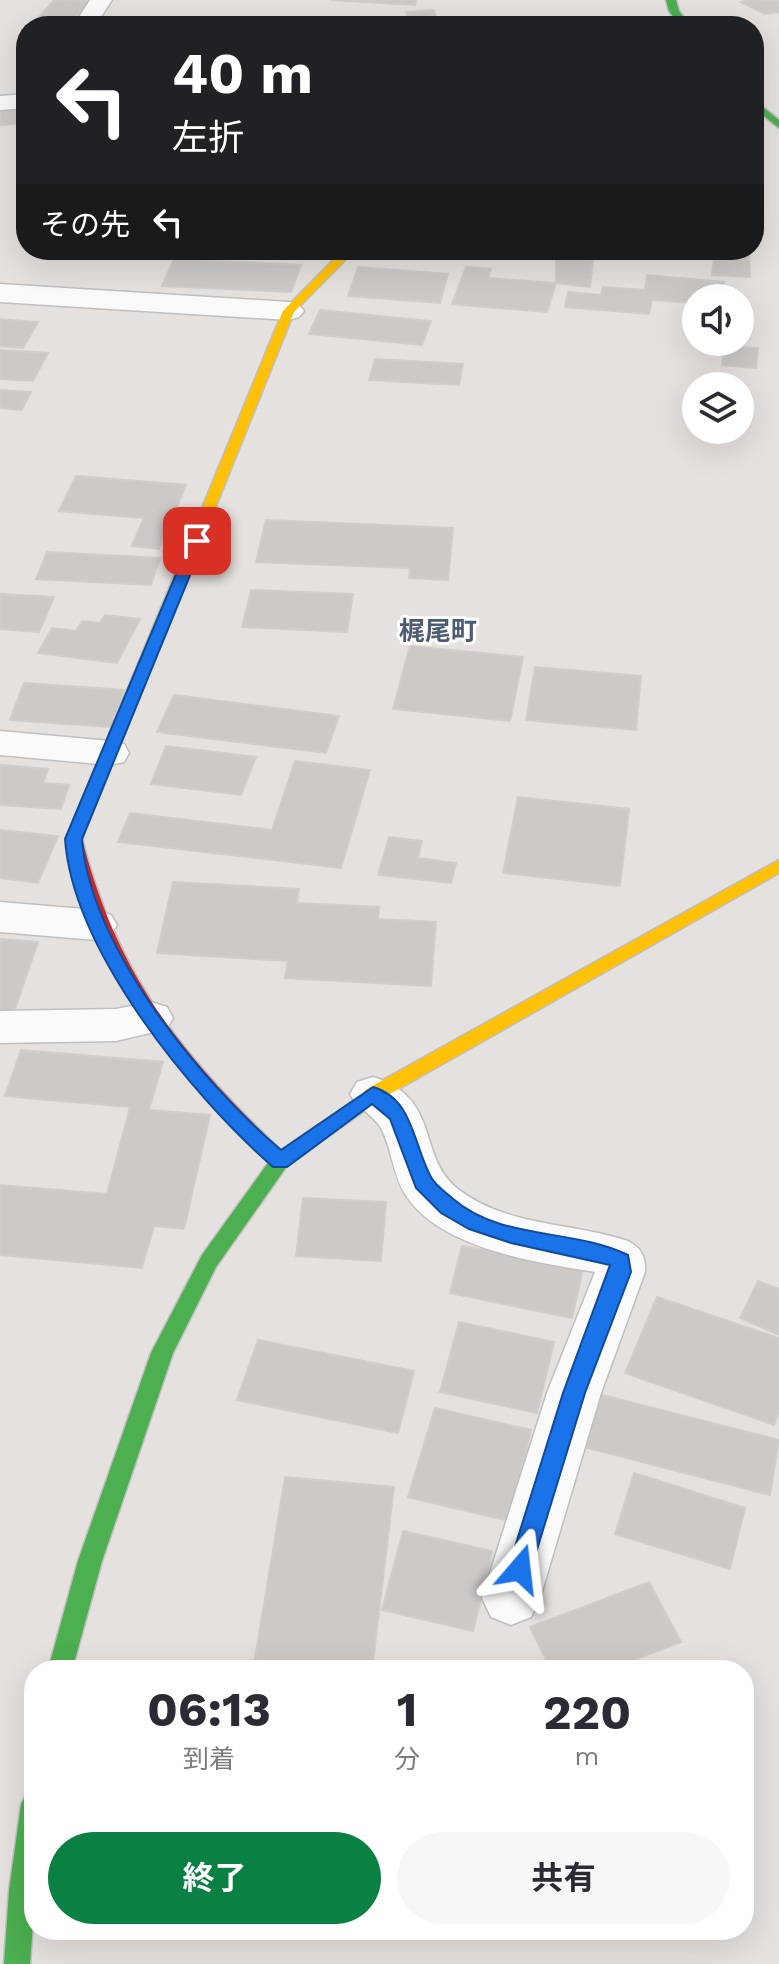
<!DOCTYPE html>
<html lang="ja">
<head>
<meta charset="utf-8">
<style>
	:root { --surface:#fff; --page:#f7f7f7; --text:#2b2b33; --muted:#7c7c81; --accent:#0b8043 }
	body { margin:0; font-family:"Work Sans","Noto Sans JP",sans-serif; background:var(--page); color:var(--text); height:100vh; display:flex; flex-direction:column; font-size:30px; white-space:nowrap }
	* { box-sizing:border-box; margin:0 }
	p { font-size:26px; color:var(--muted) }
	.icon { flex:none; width:44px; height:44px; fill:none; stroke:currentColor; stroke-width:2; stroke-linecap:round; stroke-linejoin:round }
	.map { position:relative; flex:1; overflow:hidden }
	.details { position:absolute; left:24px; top:1660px; width:730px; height:280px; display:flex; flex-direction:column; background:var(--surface); border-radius:32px; box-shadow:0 8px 32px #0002 }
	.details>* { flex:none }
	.guide { position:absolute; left:16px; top:16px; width:748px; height:244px; border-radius:32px; box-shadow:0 8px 32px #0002; background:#202124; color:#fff; overflow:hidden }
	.buttons { position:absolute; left:682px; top:284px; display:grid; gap:16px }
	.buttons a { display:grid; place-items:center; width:72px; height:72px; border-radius:50%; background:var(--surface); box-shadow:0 8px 32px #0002; font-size:40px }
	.pin { position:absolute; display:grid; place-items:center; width:68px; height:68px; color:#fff; margin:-34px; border-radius:16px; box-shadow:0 4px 12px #0006 }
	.me { position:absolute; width:88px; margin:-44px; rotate:17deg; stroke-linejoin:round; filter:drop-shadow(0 0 6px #0008) }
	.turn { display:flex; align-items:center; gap:28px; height:168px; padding:0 24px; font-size:36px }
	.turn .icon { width:104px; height:104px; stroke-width:2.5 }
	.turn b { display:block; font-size:56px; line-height:68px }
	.then { display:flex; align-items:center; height:76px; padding:0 24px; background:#0003; gap:16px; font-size:30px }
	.eta { display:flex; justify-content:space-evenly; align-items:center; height:136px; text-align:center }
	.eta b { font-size:48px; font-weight:700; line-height:56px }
	.cta { display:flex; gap:16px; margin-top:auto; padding:16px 24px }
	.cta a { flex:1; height:92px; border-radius:48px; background:var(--accent); color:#fff; font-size:32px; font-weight:700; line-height:92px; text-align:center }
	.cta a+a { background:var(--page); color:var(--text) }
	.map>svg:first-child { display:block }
</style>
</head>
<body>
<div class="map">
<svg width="779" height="1964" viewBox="0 0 779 1964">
	<rect width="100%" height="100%" fill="#e5e1de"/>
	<path fill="#ccc9c7" stroke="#d0cdca" stroke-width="2" d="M 54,0 L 66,1 L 90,0 L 72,21 L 60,20 L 55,26 L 33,24 Z
		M 331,0 L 416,0 L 415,5 Z
		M 749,0 L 779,0 L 779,12 L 765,14 L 741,2 Z
		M 434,10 L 438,26 L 412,26 L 406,12 Z
		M 26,107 L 26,123 L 0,125 L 0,108 Z
		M 715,250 L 749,250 L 750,277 L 712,275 Z
		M 556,257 L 593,260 L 590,287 L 556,283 Z
		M 174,259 L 301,265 L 291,292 L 162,286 Z
		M 358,267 L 448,274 L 440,303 L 348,296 Z
		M 466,267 L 491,269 L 488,278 L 556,283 L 547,312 L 452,304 Z
		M 647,275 L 724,282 L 721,298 L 696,298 L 696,303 L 652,300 L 649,314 L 565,307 L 568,292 L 601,295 L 603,287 L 645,290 Z
		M 320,310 L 431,321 L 422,345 L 309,334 Z
		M 0,319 L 38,322 L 23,348 L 0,346 Z
		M 724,346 L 758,348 L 756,368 L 722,365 Z
		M 0,350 L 48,353 L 33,381 L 0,379 Z
		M 375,359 L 463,364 L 459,385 L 369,380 Z
		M 0,390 L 31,392 L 22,410 L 0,408 Z
		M 76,476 L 186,485 L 159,549 L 132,546 L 144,518 L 59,511 Z
		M 266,520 L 453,528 L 448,580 L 409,578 L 410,568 L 256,562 Z
		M 47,552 L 160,558 L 151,585 L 36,579 Z
		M 251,590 L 353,594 L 347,632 L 242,627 Z
		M 0,594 L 54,597 L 39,632 L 0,629 Z
		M 105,615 L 140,619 L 117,663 L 38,653 L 52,628 L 76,631 L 82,621 L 100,623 Z
		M 410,646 L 523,657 L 510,721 L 393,709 Z
		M 535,667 L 641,676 L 636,730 L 526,720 Z
		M 24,683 L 124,690 L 112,727 L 10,720 Z
		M 174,695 L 339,716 L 326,753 L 157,732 Z
		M 166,746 L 256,757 L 241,795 L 151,784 Z
		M 295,761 L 370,770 L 341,868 L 118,842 L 130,813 L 272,830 Z
		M 0,765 L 48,769 L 43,783 L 69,785 L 61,809 L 0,805 Z
		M 518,797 L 629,809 L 620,886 L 503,873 Z
		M 0,830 L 58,836 L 38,883 L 0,878 Z
		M 389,837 L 422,841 L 418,858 L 456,863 L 451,883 L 378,875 Z
		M 173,882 L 299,889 L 297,903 L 379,907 L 378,919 L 436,922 L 431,986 L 285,978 L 288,961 L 157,953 Z
		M 0,939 L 38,942 L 13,1015 L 0,1014 Z
		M 21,1050 L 163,1062 L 149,1110 L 210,1115 L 184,1229 L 154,1226 L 142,1268 L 0,1255 L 0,1185 L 107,1194 L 130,1107 L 5,1096 Z
		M 303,1198 L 386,1202 L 381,1261 L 296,1256 Z
		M 462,1246 L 583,1269 L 572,1318 L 450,1293 Z
		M 758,1281 L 779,1289 L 779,1335 L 740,1318 Z
		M 657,1297 L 779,1338 L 779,1412 L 774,1425 L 625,1373 Z
		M 459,1322 L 554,1342 L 537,1413 L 440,1392 Z
		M 258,1340 L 414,1371 L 398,1433 L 237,1400 Z
		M 599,1394 L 779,1440 L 770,1495 L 584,1447 Z
		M 435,1408 L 531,1430 L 509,1521 L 408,1497 Z
		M 634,1473 L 745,1508 L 730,1569 L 615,1534 Z
		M 285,1477 L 394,1487 L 372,1670 L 253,1670 Z
		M 403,1531 L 492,1551 L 473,1631 L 382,1610 Z
		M 649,1582 L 681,1642 L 608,1670 L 551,1670 L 530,1627 Z"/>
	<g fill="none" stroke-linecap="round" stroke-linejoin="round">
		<defs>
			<path id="street" d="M 90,0 L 112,0 L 95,26 L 73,26 Z
				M 26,94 L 26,108 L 0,110 L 0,96 Z
				M 0,284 L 289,302 L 299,305 L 304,311 L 299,317 L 289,320 L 0,302 Z
				M 0,731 L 110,741 L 124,744 L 129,753 L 124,762 L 110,765 L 0,755 Z
				M 0,902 L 96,910 L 111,915 L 117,925 L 111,935 L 96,940 L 0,932 Z
				M 151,1002 L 167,1007 L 173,1018 L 167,1029 L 116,1041 L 0,1043 L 0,1011 L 116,1009 Z
				M 373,1077 C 442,1098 416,1156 458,1189 C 507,1227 571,1222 628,1241 C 641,1248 646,1256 645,1272 L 601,1393 L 540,1598 L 531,1617 L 511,1625 L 491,1617 L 482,1598 L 547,1393 L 595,1272 C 536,1262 439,1249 405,1194 C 392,1173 391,1143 379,1125 C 370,1113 357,1108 350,1094 L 357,1082 Z"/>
			<path id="fast" d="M 666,0 L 676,0 L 679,11 L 690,26 L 680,26 L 669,11 Z
				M 754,100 L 779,120 L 779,128 L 754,108 Z
				M 372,1088 L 379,1090 L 382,1095 L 379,1100 L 287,1166 L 216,1267 L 173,1353 L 102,1561 L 72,1670 L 48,1670 L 78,1561 L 151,1353 L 202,1255 L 273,1156 Z
				M 34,1792 L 34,1908 L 30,1964 L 4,1964 L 9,1891 L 21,1805 L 25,1796 Z"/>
			<path id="slow" d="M 343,250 L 355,250 L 294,312 L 82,839 L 74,844 L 68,843 L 66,839 L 283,311 Z
				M 779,860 L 779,873 L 379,1100 L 365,1100 L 362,1095 L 365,1090 Z"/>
			<path id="jam" d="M 74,834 L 82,839 C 118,979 184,1058 287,1156 L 290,1161 L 287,1166 L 273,1166 C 170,1066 100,982 66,839 Z"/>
		</defs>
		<use href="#street" stroke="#bfbfbf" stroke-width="3"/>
		<use href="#fast" stroke="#bfbfbf" stroke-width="3"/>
		<use href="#slow" stroke="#bfbfbf" stroke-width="3"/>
		<use href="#jam" stroke="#bfbfbf" stroke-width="3"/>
		<use href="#street" fill="#fbfafa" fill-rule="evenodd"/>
		<use href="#fast" fill="#4caf50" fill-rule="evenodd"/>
		<use href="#slow" fill="#ffc107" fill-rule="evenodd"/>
		<use href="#jam" fill="#c62828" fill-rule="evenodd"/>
	</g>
	<path fill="#1a73e8" stroke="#114b97" stroke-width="2" d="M 197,536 L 204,541 L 82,839 C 91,948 200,1081 281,1150 L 373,1087 C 414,1099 413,1145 431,1177 C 435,1185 445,1192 452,1198 C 501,1241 573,1228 628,1255 L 631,1272 L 585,1393 L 531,1569 L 528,1576 L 520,1579 L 511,1576 L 508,1569 L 563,1393 L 610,1265 L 511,1243 L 469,1229 L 441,1213 L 416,1188 L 390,1119 L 372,1104 L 287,1167 L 273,1167 C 191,1095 73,951 65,839 L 190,541 Z"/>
	<g text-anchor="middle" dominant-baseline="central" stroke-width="6" stroke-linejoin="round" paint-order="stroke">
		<g font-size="26" font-weight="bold" fill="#4e5c72" stroke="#fff">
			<text x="438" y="631">梶尾町</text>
		</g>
	</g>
</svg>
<div class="buttons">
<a><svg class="icon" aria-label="sound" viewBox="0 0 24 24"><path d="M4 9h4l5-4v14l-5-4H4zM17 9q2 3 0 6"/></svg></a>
<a><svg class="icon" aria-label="layers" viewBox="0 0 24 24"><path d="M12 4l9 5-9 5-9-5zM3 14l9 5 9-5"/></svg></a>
</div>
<div class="pin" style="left:197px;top:541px;background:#d93025"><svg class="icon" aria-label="arrive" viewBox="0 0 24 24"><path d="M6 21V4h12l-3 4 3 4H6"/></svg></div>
<svg class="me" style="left:520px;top:1569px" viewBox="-20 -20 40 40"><path d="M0-17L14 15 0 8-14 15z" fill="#1a73e8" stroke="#fff" stroke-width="4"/></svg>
<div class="guide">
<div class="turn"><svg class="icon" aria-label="left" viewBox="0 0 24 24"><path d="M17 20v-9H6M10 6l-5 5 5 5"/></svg><div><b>40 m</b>左折</div></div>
<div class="then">その先<svg class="icon" aria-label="left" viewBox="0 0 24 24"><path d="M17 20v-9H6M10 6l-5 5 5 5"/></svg></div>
</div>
<section class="details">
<div class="eta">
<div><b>06:13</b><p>到着</p></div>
<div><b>1</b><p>分</p></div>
<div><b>220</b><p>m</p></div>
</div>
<div class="cta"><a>終了</a><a>共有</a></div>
</section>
</div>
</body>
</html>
